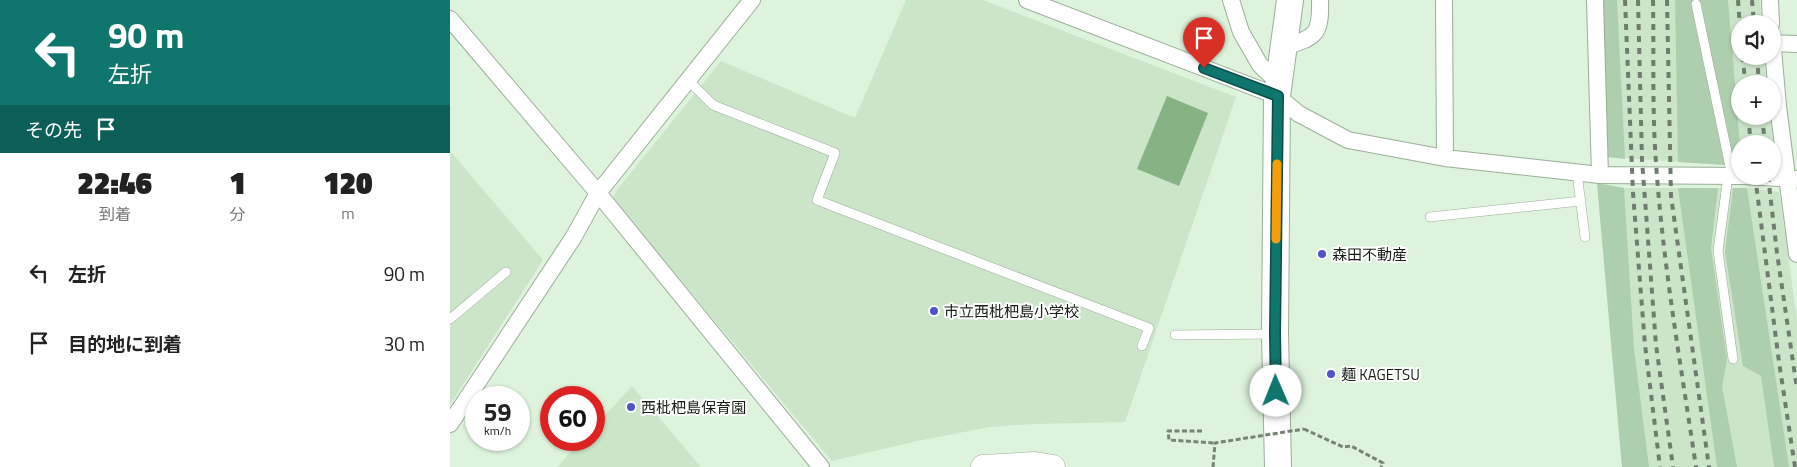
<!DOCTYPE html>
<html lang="ja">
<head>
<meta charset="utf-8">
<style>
	:root { --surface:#fff; --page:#f2f2f2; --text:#222; --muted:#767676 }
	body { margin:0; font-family:"Titillium Web","Noto Sans JP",sans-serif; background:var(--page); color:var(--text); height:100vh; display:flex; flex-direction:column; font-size:19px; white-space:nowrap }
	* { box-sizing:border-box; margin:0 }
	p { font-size:16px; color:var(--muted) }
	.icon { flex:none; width:28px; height:28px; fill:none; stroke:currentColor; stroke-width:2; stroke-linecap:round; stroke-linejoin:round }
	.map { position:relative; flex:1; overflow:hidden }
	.side { display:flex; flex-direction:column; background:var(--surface); width:450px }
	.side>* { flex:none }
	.top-card { background:#0f766e; color:#fff; overflow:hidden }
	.tools { position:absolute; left:1281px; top:15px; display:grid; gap:10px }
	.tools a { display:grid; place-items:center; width:50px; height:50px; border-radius:50%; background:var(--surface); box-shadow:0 1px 4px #0004; font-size:25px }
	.speed { position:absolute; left:15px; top:386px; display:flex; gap:10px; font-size:25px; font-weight:700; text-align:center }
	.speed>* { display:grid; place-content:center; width:65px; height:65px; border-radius:50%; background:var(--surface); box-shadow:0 1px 4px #0004; line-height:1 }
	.speed small { font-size:12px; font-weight:400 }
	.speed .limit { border:8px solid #d22; background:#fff; color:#111 }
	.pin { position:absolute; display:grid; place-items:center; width:42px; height:42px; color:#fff; margin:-51px -21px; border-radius:50% 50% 50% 0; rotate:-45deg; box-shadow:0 0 5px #0007 }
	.pin .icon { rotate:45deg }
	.me { position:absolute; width:55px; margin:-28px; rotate:359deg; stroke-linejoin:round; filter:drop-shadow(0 0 4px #0008) }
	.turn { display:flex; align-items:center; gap:18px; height:105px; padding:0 25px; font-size:22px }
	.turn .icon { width:65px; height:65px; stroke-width:2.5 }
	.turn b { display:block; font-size:35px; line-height:42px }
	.then { display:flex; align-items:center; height:48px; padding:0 25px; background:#0003; gap:10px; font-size:19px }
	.eta { display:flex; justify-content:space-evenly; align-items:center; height:85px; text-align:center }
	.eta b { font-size:30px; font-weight:800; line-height:35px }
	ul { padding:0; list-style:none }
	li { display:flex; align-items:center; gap:15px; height:70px; padding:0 25px }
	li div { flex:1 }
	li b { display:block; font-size:19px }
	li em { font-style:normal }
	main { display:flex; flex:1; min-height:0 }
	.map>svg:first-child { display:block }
</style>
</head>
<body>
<main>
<section class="side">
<div class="top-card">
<div class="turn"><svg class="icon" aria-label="left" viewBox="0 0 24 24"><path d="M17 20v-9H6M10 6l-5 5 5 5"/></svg><div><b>90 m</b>左折</div></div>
<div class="then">その先<svg class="icon" aria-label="arrive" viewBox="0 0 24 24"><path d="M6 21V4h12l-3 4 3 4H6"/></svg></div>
</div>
<div class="eta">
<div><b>22:46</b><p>到着</p></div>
<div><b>1</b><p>分</p></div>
<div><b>120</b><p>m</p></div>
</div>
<ul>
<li><svg class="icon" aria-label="left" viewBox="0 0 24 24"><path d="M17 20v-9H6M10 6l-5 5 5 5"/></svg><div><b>左折</b></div><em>90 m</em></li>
<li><svg class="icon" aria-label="arrive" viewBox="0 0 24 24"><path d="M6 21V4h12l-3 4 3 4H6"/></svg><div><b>目的地に到着</b></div><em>30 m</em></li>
</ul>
</section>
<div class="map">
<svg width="1347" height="467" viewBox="0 0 1347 467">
	<rect width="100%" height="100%" fill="#ddf3dc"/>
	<path fill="#cbe5c9" d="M 456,0 L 533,0 L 786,97 L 675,422 L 582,424 L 540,427 L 467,441 L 382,461 L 163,199 L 167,190 L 271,61 L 405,118 Z
		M 1152,0 L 1310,0 L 1312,24 L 1290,24 L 1290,56 L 1314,56 L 1317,84 L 1290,84 L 1290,116 L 1320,116 L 1326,168 L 1323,168 L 1322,144 L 1290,144 L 1290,166 L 1157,157 Z
		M 0,151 L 93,260 L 0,405 Z
		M 1147,183 L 1174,188 L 1297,188 L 1329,192 L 1347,319 L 1347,467 L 1172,467 Z
		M 182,386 L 251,467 L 107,467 L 132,440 L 144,440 L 144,427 Z"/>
	<path fill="#aecfad" d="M 1152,0 L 1167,0 L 1175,159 L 1157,157 Z
		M 1225,0 L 1278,0 L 1290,144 L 1290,166 L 1228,162 Z
		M 1147,183 L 1174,188 L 1184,349 L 1199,467 L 1172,467 Z
		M 1228,188 L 1268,188 L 1261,248 L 1277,360 L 1272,387 L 1287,467 L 1267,467 Z
		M 1283,188 L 1297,188 L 1339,467 L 1324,467 L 1311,376 L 1293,366 L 1275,252 Z"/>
	<path fill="#86b284" d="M 717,96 L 758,113 L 729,186 L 687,169 Z"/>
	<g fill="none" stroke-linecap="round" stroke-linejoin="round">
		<defs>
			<path id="lane" d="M 1246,4 L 1282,176
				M 238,80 L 263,105 L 385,153 L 367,200 L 699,328 L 692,346
				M 1127,172 L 1135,237
				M 1278,176 L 1268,251 L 1283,359
				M 980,217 L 1131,201
				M 0,319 L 56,272
				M 725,335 L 822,334"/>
			<path id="street" d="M 577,0 L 827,96 L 849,114 L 898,140 L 995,158 L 1150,175 L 1290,176
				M 781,0 L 791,32 L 810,65 L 829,83
				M 994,0 L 995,158
				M 1145,0 L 1150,175
				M 1320,0 L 1321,24
				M 0,19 L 148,193 L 371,467
				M 1322,38 L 1328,106 L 1347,254
				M 1323,43 L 1347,44
				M 834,47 C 866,37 871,35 870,0
				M 1292,176 L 1347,179
				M 0,424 L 123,238 L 148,193 L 302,0"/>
			<path id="secondary" d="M 533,467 L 585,464 L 603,467"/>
			<path id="primary" d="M 828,467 L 825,334 L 827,96 L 840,0"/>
		</defs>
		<use href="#lane" stroke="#9aae98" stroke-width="10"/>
		<use href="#street" stroke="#9aae98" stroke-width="18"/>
		<use href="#secondary" stroke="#9aae98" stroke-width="25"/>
		<use href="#primary" stroke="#9aae98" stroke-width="28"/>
		<path stroke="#768475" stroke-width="3" stroke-dasharray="5 2.5" stroke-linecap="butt" d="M 854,429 L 893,447 L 901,446 L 933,463 L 931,467
			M 752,431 L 718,431 L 719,440 L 765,443"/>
		<use href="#lane" stroke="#fff" stroke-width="9"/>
		<use href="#street" stroke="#fff" stroke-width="16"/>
		<use href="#secondary" stroke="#fff" stroke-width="24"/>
		<use href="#primary" stroke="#fff" stroke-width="26"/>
		<path stroke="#6f7d6e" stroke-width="4" stroke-dasharray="6 6" stroke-linecap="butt" d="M 1175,0 L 1183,193 L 1195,345 L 1210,467
			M 1188,0 L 1192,160 L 1206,345 L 1223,467
			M 1203,0 C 1204,54 1202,109 1206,163 C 1213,265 1231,366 1246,467
			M 1217,0 L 1221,196 L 1259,467
			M 1288,0 L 1290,28
			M 1302,0 L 1304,24
			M 1293,56 L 1295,84
			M 1307,56 L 1309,84
			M 1298,116 L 1301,144
			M 1312,116 L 1315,144
			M 1305,176 L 1329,362 L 1345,467
			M 1318,176 L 1327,253 L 1347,389"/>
		<path stroke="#768475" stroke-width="3" stroke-dasharray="5 2.5" stroke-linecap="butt" d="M 763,467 L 765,443 L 854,429"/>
	</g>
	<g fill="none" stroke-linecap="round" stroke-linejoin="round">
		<defs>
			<path id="route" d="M 754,68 L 828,96 L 825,334 L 826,391"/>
		</defs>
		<use href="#route" stroke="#0a4d48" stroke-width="12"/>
		<use href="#route" stroke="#0f766e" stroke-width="9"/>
		<path stroke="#f59e0b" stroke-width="9" d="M 826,239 L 827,164"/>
	</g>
	<g fill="#4e53c9" stroke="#fff" stroke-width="2">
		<circle cx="872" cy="254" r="5"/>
		<circle cx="484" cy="311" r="5"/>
		<circle cx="881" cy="374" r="5"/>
		<circle cx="181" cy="407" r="5"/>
	</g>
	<g text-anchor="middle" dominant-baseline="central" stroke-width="4" stroke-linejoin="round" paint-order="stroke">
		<g font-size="15" fill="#161d15" stroke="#fff" text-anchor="start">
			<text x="882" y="254">森田不動産</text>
			<text x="494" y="311">市立西枇杷島小学校</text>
			<text x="891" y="374">麺 KAGETSU</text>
			<text x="191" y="407">西枇杷島保育園</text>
		</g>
	</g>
</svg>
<div class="tools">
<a><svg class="icon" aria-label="sound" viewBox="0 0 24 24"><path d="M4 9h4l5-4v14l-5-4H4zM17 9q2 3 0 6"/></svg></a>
<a>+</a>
<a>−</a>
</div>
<div class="speed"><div>59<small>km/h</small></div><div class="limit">60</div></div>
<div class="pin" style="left:754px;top:68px;background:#d93025"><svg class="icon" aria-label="arrive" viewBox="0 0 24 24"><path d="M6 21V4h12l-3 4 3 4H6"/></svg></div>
<svg class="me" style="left:826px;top:391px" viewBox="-20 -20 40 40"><circle r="19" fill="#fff"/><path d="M0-13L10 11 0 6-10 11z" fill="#0f766e"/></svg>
</div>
</main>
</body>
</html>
